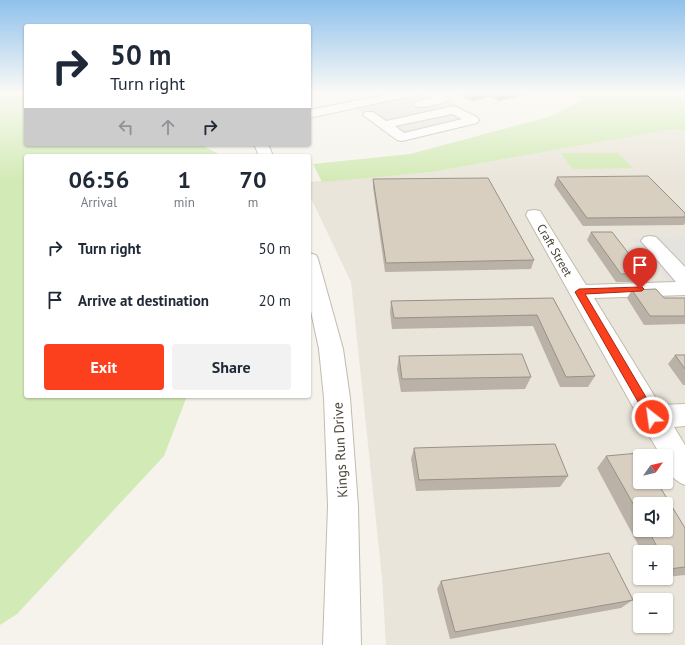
<!DOCTYPE html>
<html lang="en">
<head>
<meta charset="utf-8">
<style>
	:root { --surface:#fff; --page:#f2f2f3; --text:#1f2937; --muted:#747a83; --accent:#fc3f1d }
	body { margin:0; font-family:"PT Sans",sans-serif; background:var(--page); color:var(--text); height:100vh; display:flex; flex-direction:column; font-size:15px; white-space:nowrap }
	* { box-sizing:border-box; margin:0 }
	p { font-size:13px; color:var(--muted) }
	.icon { flex:none; width:22px; height:22px; fill:none; stroke:currentColor; stroke-width:2; stroke-linecap:round; stroke-linejoin:round }
	.map { position:relative; flex:1; overflow:hidden }
	.panel { position:absolute; left:24px; top:154px; width:287px; height:244px; display:flex; flex-direction:column; background:var(--surface); border-radius:4px; box-shadow:0 1px 3px #0004 }
	.panel>* { flex:none }
	.hud { position:absolute; left:24px; top:24px; width:287px; height:122px; border-radius:4px; box-shadow:0 1px 3px #0004; background:#fff; color:var(--text); overflow:hidden }
	.needle { width:26px; rotate:56deg }
	.fabs { position:absolute; left:633px; top:449px; display:grid; gap:8px }
	.fabs a { display:grid; place-items:center; width:40px; height:40px; border-radius:4px; background:var(--surface); box-shadow:0 1px 3px #0004; font-size:20px }
	.pin { position:absolute; display:grid; place-items:center; width:34px; height:34px; color:#fff; margin:-41px -17px; border-radius:50% 50% 50% 0; rotate:-45deg; box-shadow:0 0 4px #0007 }
	.pin .icon { rotate:45deg }
	.me { position:absolute; width:44px; margin:-22px; rotate:330deg; stroke-linejoin:round; filter:drop-shadow(0 0 3px #0008) }
	.turn { display:flex; align-items:center; gap:14px; height:84px; padding:0 20px; font-size:18px }
	.turn .icon { width:52px; height:52px; stroke-width:2.5 }
	.turn b { display:block; font-size:28px; line-height:34px }
	.lanes { display:flex; align-items:center; height:38px; padding:0 20px; background:#0003; justify-content:center; gap:20px; direction:ltr }
	.lanes .off { opacity:.35 }
	.eta { display:flex; justify-content:space-evenly; align-items:center; height:68px; text-align:center }
	.eta b { font-size:24px; font-weight:800; line-height:28px }
	.button { display:flex; gap:8px; margin-top:auto; padding:8px 20px }
	.button a { flex:1; height:46px; border-radius:4px; background:var(--accent); color:#fff; font-size:16px; font-weight:800; line-height:46px; text-align:center }
	.button a+a { background:var(--page); color:var(--text) }
	ul { padding:0; list-style:none }
	li { display:flex; align-items:center; gap:12px; height:52px; padding:0 20px }
	li div { flex:1 }
	li b { display:block; font-size:15px }
	li em { font-style:normal }
	.map>svg:first-child { display:block }
</style>
</head>
<body>
<div class="map">
<svg width="685" height="645" viewBox="0 0 685 645">
	<rect width="100%" height="100%" fill="#f6f3ec"/>
	<path fill="#eae5da" fill-rule="evenodd" d="M 673,129 L 685,131 L 685,645 L 386,645 L 382,578 L 351,282 L 309,194 L 309,182 L 432,172 ZM 640,456 L 666,456 L 666,482 L 640,482 ZM 640,504 L 666,504 L 666,530 L 640,530 ZM 640,552 L 666,552 L 666,578 L 640,578 ZM 640,600 L 666,600 L 666,626 L 640,626 Z"/>
	<path fill="#d2eab5" d="M 0,92 L 26,92 L 26,144 L 200,144 L 222,156 L 26,156 L 26,396 L 187,396 L 164,456 L 17,614 L 0,625 Z
		M 566,92 L 685,92 L 685,131 L 673,129 L 432,172 L 322,182 L 313,164 L 410,154 L 552,116 L 584,99 Z
		M 560,153 L 618,153 L 633,168 L 573,169 Z"/>
	<path fill="#e5e3e0" d="M 392,92 L 433,92 L 457,104 L 452,105 L 482,121 L 402,140 L 345,101 Z
		M 685,237 L 685,294 L 679,294 L 631,238 Z"/>
	<g fill="none" stroke-linecap="round" stroke-linejoin="round">
		<defs>
			<path id="minor" d="M 401,92 L 421,92 L 415,95 L 309,118 L 309,110 Z
				M 423,92 C 432,92 442,91 449,99 L 447,101 C 438,104 424,109 415,106 L 413,104 L 415,102 L 432,98 L 424,94 Z
				M 454,106 L 477,117 L 479,120 L 477,123 L 402,141 L 397,140 L 363,115 L 365,112 L 373,112 L 386,121 ZM 452,114 L 462,119 L 404,133 L 395,126 Z
				M 254,144 L 268,144 L 273,156 L 259,156 Z
				M 534,210 L 540,211 L 586,285 L 676,282 L 641,241 L 644,237 L 650,236 L 656,237 L 685,267 L 685,295 L 594,298 L 660,405 L 685,404 L 685,426 L 674,427 L 685,445 L 685,485 C 671,479 666,471 666,456 L 661,456 L 643,425 L 526,215 L 528,211 Z
				M 309,253 L 316,255 L 318,259 L 343,349 L 350,398 L 358,506 L 361,645 L 323,645 L 328,506 L 324,398 L 319,349 L 309,302 Z"/>
		</defs>
		<use href="#minor" stroke="#c2bbae" stroke-width="2"/>
		<use href="#minor" fill="#fff" fill-rule="evenodd"/>
	</g>
	<path fill="#bab2a6" fill-rule="evenodd" d="M 452,92 L 537,92 L 498,101 L 490,97 L 471,101 Z
		M 557,177 L 685,213 L 685,223 L 684,225 L 583,226 L 554,185 Z
		M 373,179 L 534,260 L 531,269 L 385,272 L 373,187 Z
		M 591,232 L 644,273 L 639,282 L 616,282 L 587,240 Z
		M 632,290 L 664,298 L 685,298 L 685,324 L 644,325 L 627,298 Z
		M 553,298 L 595,376 L 588,387 L 560,387 L 533,326 L 392,329 L 390,312 L 391,301 Z
		M 675,355 L 685,355 L 685,385 L 683,385 L 668,364 Z
		M 399,356 L 531,377 L 525,389 L 401,392 L 397,369 Z
		M 414,448 L 568,476 L 560,487 L 416,491 L 411,459 Z
		M 606,456 L 685,528 L 685,575 L 666,577 L 666,552 L 642,552 L 597,468 ZM 640,504 L 666,530 L 640,530 Z
		M 441,581 L 633,600 L 621,608 L 450,639 L 437,589 Z"/>
	<path fill="#979187" d="M 473,92 L 491,92 L 490,97 L 471,101 Z
		M 500,92 L 537,92 L 498,101 Z"/>
	<path fill="#d8cfc1" stroke="#979187" d="M 648,176 L 685,213 L 685,217 L 587,218 L 557,177 Z
		M 488,178 L 534,260 L 386,263 L 373,179 Z
		M 591,232 L 612,232 L 644,273 L 621,274 Z
		M 656,289 L 664,298 L 685,298 L 685,316 L 650,316 L 632,290 Z
		M 553,298 L 595,376 L 566,377 L 537,315 L 394,318 L 391,301 Z
		M 522,354 L 531,377 L 402,379 L 399,356 Z
		M 675,355 L 685,355 L 685,369 Z
		M 555,444 L 568,476 L 419,480 L 414,448 Z
		M 639,453 L 641,456 L 640,456 L 640,482 L 657,482 L 685,528 L 685,567 L 669,569 L 666,563 L 666,552 L 660,552 L 648,530 L 666,530 L 666,504 L 640,504 L 640,516 L 606,456 Z
		M 609,553 L 633,600 L 455,632 L 441,581 Z"/>
	<linearGradient id="sky" x2="0" y2="1"><stop stop-color="#8fc1ec"/><stop offset="0.51" stop-color="#fbfaf6"/><stop offset="1" stop-color="#fbfaf6" stop-opacity="0"/></linearGradient>
	<rect width="685" height="182" fill="url(#sky)"/>
	<path fill="#fc3f1d" stroke="#a42913" d="M 640,287 L 642,287 L 644,289 L 642,291 L 585,294 L 656,414 L 658,417 L 656,421 L 652,422 L 649,421 L 575,292 L 579,289 Z"/>
	<g text-anchor="middle" dominant-baseline="central" stroke-width="4" stroke-linejoin="round" paint-order="stroke">
		<g font-size="12" fill="#4b4439" stroke="#fff">
			<text transform="translate(555 250) rotate(60)">Craft Street</text>
		</g>
		<g font-size="14" fill="#4b4439" stroke="#fff">
			<text transform="translate(340 450) rotate(-93)">Kings Run Drive</text>
		</g>
	</g>
</svg>
<div class="fabs">
<a><svg class="needle" viewBox="-14 -14 28 28"><path d="M0-13l5 13h-10z" fill="#e53935"/><path d="M0 13l5-13h-10z" fill="#747a83"/></svg></a>
<a><svg class="icon" aria-label="sound" viewBox="0 0 24 24"><path d="M4 9h4l5-4v14l-5-4H4zM17 9q2 3 0 6"/></svg></a>
<a>+</a>
<a>−</a>
</div>
<div class="pin" style="left:640px;top:289px;background:#d93025"><svg class="icon" aria-label="arrive" viewBox="0 0 24 24"><path d="M6 21V4h12l-3 4 3 4H6"/></svg></div>
<svg class="me" style="left:652px;top:417px" viewBox="-20 -20 40 40"><circle r="17" fill="#fc3f1d" stroke="#fff" stroke-width="3"/><path d="M0-11L8 9 0 5-8 9z" fill="#fff"/></svg>
<div class="hud">
<div class="turn"><svg class="icon" aria-label="right" viewBox="0 0 24 24"><path d="M7 20v-9h11M14 6l5 5-5 5"/></svg><div><b>50 m</b>Turn right</div></div>
<div class="lanes"><svg class="icon off" aria-label="left" viewBox="0 0 24 24"><path d="M17 20v-9H6M10 6l-5 5 5 5"/></svg><svg class="icon off" aria-label="ahead" viewBox="0 0 24 24"><path d="M12 20V5M6 11l6-6 6 6"/></svg><svg class="icon" aria-label="right" viewBox="0 0 24 24"><path d="M7 20v-9h11M14 6l5 5-5 5"/></svg></div>
</div>
<section class="panel">
<div class="eta">
<div><b>06:56</b><p>Arrival</p></div>
<div><b>1</b><p>min</p></div>
<div><b>70</b><p>m</p></div>
</div>
<ul>
<li><svg class="icon" aria-label="right" viewBox="0 0 24 24"><path d="M7 20v-9h11M14 6l5 5-5 5"/></svg><div><b>Turn right</b></div><em>50 m</em></li>
<li><svg class="icon" aria-label="arrive" viewBox="0 0 24 24"><path d="M6 21V4h12l-3 4 3 4H6"/></svg><div><b>Arrive at destination</b></div><em>20 m</em></li>
</ul>
<div class="button"><a>Exit</a><a>Share</a></div>
</section>
</div>
</body>
</html>
